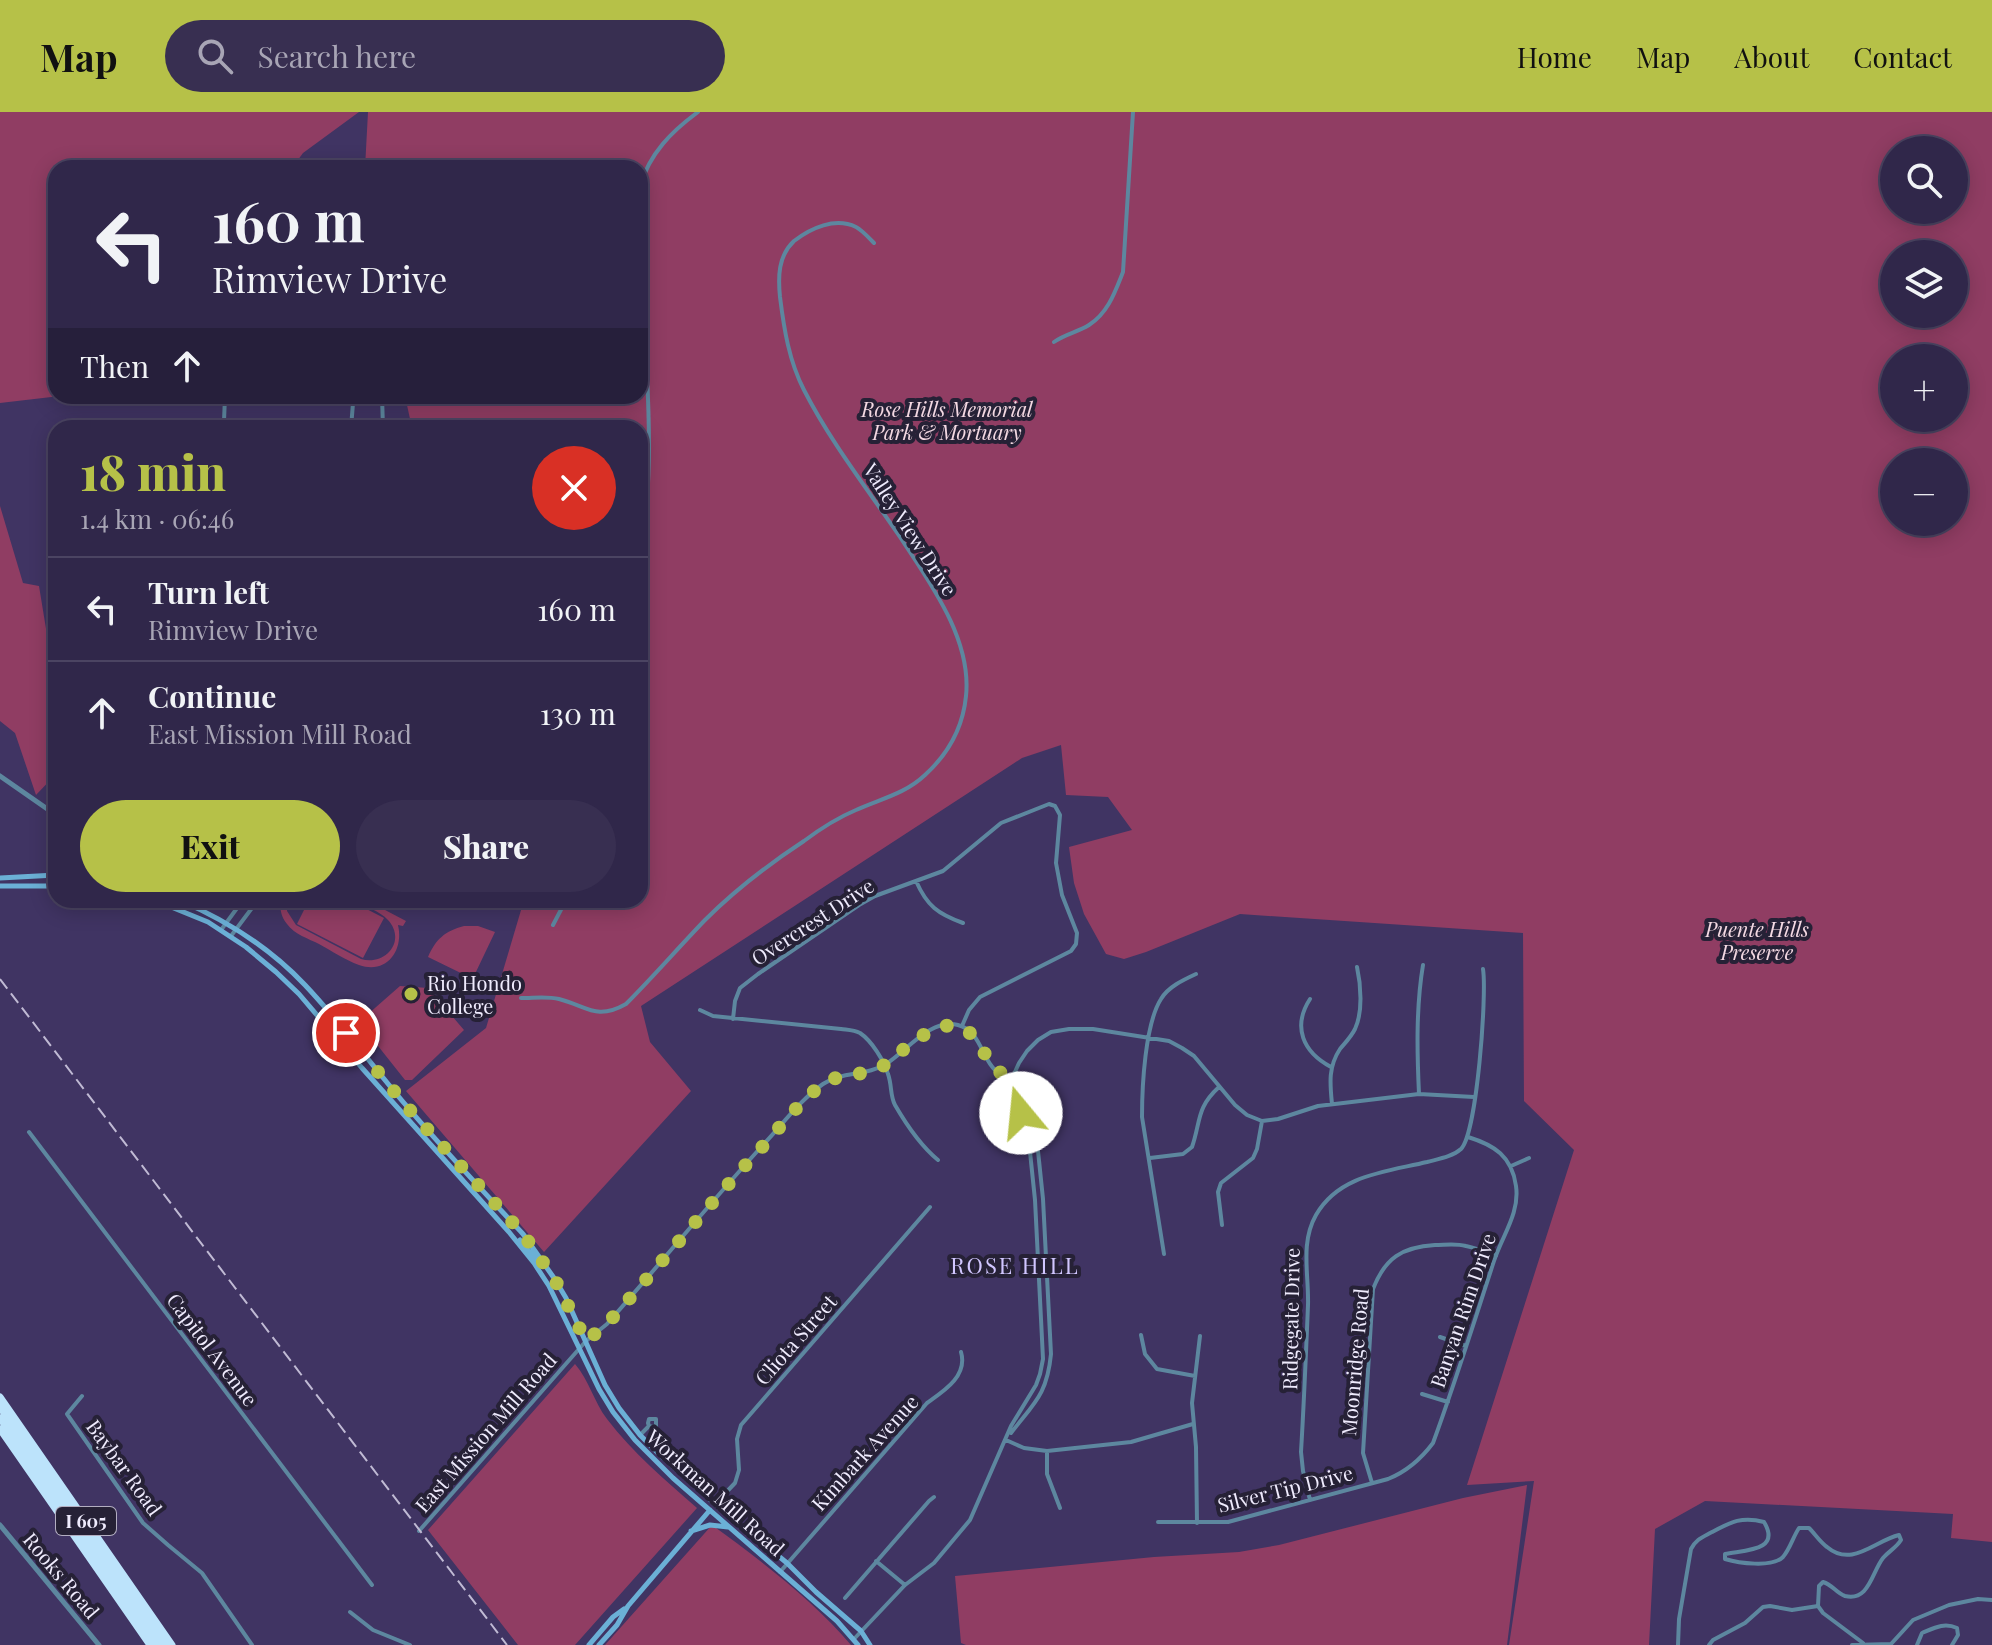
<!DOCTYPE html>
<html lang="en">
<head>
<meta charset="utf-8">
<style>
	:root { --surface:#30274a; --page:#382f51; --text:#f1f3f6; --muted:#a8a5b5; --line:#4b4462; --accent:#b6c148 }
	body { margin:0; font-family:"Playfair Display",serif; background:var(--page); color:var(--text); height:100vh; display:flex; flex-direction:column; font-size:30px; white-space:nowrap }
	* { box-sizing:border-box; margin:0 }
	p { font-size:26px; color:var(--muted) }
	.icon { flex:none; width:44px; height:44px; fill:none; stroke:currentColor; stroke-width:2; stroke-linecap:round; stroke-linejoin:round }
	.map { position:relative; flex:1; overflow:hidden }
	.sheet { position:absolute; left:48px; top:308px; width:600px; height:488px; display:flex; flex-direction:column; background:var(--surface); border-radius:24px; box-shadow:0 4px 20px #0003,0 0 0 2px var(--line) }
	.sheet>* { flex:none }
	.hud { position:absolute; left:48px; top:48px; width:600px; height:244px; border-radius:24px; box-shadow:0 4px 20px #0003,0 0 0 2px var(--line); background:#30274a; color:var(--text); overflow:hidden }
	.buttons { position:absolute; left:1880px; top:24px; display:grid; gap:16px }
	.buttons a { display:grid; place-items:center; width:88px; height:88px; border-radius:50%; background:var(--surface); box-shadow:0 4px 20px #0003,0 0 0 2px var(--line); font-size:40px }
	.pin { position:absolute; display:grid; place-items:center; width:68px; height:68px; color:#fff; margin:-34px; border:4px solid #fff; border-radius:50%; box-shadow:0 2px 8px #0007 }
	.me { position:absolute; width:88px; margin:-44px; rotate:343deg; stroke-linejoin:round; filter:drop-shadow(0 0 6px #0008) }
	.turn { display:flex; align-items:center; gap:28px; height:168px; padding:0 32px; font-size:36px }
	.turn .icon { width:104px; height:104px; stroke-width:2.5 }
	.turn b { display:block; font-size:56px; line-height:68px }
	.then { display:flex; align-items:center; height:76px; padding:0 32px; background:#0003; gap:16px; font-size:30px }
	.round { display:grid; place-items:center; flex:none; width:84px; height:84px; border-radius:42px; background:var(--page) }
	.head { display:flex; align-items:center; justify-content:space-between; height:136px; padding:0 32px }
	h1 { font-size:48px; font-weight:800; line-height:60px; color:var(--accent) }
	.primary-button { display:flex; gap:16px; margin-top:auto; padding:16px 32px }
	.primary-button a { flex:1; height:92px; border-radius:48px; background:var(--accent); color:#111; font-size:32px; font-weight:800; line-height:92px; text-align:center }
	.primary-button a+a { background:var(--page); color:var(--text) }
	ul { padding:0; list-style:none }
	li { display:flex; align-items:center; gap:24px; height:104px; padding:0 32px; border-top:2px solid var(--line) }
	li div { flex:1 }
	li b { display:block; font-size:30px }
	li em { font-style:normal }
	header { display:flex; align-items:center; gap:48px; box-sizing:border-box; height:112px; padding:0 40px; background:var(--accent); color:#111 }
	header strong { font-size:38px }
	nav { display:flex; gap:44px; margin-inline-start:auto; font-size:28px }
	.search { width:560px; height:72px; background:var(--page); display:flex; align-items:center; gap:20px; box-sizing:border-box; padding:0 28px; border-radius:44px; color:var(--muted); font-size:30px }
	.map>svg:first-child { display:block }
</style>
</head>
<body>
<header>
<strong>Map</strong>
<div class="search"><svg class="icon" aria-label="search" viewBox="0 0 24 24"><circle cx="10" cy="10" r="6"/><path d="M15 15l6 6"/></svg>Search here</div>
<nav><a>Home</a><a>Map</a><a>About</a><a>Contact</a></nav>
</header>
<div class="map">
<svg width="1992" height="1533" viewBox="0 0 1992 1533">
	<rect width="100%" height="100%" fill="#403463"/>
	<path fill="#903d63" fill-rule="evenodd" d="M 0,0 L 359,0 L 303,41 L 292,56 L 56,56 L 56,284 L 60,284 L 0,291 Z
		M 368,0 L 1992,0 L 1992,1430 L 1951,1426 L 1953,1402 L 1705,1389 L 1655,1417 L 1649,1533 L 1509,1533 L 1534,1369 L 1467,1373 L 1574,1038 L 1524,989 L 1523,821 L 1240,802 L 1146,840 L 1124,847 L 1106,842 L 1084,802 L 1074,771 L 1069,735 L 1132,718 L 1108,685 L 1066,683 L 1061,633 L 1022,646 L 641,894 L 650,930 L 691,979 L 544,1140 L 406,979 L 486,916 L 524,788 L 640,788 L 640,316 L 412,316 L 405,284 L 640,284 L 640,56 L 365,56 ZM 1894,38 L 1954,38 L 1954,98 L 1894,98 ZM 1894,142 L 1954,142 L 1954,202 L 1894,202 ZM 1894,246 L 1954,246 L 1954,306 L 1894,306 ZM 1894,350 L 1954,350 L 1954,410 L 1894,410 Z
		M 0,394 L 23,471 L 39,474 L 49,535 L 56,561 L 56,596 L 51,609 L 48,627 L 51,639 L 56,648 L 56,662 L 36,683 L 15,621 L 0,609 Z
		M 280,788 L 287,788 L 287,799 L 296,813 L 361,847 C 385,854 407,829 388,808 C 380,799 364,794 353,788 L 366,788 L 406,809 L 403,814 L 398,813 C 404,838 387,863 359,853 C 345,848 332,839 319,832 C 309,827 294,822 287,812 C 281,805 280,797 280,788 Z
		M 309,788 L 349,788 L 384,806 L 363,846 L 297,812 Z
		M 464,814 L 478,814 L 495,820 L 474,864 L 469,865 L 428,845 C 436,827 445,819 464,814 Z
		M 400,874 L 428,876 L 464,918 L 412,968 L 405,968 L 359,910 Z
		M 575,1252 C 589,1268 594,1290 607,1307 C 633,1341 665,1368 697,1396 L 575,1533 L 518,1533 L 428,1418 Z
		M 1527,1373 L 1507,1533 L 966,1533 L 961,1531 L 955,1464 L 1154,1445 L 1239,1440 L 1279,1433 L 1463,1386 Z
		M 712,1413 C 759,1447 814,1489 851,1533 L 605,1533 Z"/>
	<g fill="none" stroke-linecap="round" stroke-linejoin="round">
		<path stroke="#5d879f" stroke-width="4" d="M 330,53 L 335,56
			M 640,74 C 650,41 671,20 698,0
			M 640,163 C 645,221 649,278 649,336 C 649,384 644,430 640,478
			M 1054,230 C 1065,222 1078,220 1089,213 C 1108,201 1115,180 1123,160 L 1133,0
			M 225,284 L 224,309 L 225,316
			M 350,284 L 353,291 L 351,316
			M 382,284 L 383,316
			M 916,769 C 927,794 938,802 963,811
			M 553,813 L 566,788
			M 221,818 L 243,788
			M 231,824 L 258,788
			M 521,886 C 534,886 547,884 559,887 C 587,894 596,909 626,892 C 653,865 678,836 705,808 C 734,779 769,752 804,729 C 820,717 837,706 856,698 C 880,687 905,682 925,663 C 948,642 963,615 966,584 C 972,527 930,471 900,425 C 868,378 830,329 804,278 C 789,249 784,217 780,185 C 778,165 778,144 794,129 C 811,116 835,105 856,115 C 862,118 869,126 874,131
			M 1310,887 C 1292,915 1303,940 1331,955
			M 700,898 L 713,904 L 841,917 C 848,918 854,918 860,921 C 872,929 884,949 888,962 C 892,973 890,984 895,993 C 906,1012 921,1034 938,1048
			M 733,907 L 735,889 L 740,876 L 758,862 L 859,793 L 875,784 L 943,759 L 1001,711 L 1049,692 L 1055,694 L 1060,703 L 1056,751 L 1062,783 L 1077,821 L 1076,832 L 1071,839 L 980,885 L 969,898 L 962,914
			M 1419,982 C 1417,940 1416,895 1423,853
			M 1332,992 C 1330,972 1328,955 1340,937 C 1345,931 1351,925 1355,917 C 1363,900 1361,873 1357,855
			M 29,1020 L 372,1473
			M 1150,1046 L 1183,1042 L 1192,1035 C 1201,1009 1196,996 1219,975
			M 1511,1054 L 1529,1046
			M 1222,1113 L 1218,1080 L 1221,1071 L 1253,1046 L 1257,1037 L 1262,1009
			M 1164,1142 L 1142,1005 C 1142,975 1145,912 1161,887 C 1168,875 1183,868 1196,862
			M 1141,1223 L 1145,1242 L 1157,1257 L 1195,1264
			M 1440,1225 L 1466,1234
			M 1422,1282 L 1448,1290
			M 82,1284 L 67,1302 L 143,1411 L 168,1433 L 202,1461 L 252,1533
			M 1011,1321 C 1034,1291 1047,1283 1051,1242 L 1043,1087 L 1038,1039 L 1035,1027 L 1021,1001 L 1017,988 L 1015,970 L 1013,966
			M 640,1323 L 649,1314 L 653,1315 L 656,1314 L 656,1307 L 649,1307 L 648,1311 L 649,1314
			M 1006,1328 L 1024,1336 L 1047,1339 L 1131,1330 L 1193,1312
			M 1047,1339 L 1047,1362 L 1060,1396
			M 1372,1371 L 1363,1341 L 1373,1177 C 1385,1146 1402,1135 1435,1133 C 1445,1133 1455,1131 1466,1134 C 1476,1136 1486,1140 1496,1144
			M 1310,1388 L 1303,1359 L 1301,1340 C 1304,1291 1306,1242 1308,1193 C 1309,1163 1300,1131 1316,1103 C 1339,1063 1385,1060 1427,1050 C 1438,1047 1452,1045 1461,1037 C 1477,1021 1487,882 1483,857
			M 715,1392 L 735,1371 L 739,1358 L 737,1327 L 741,1313 L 930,1095
			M 1158,1410 L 1228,1410 L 1388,1367 C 1408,1359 1421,1347 1433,1331 C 1455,1271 1474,1210 1494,1149 C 1502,1124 1520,1101 1516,1074 C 1512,1044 1494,1033 1468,1025
			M 1197,1411 L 1196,1335 L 1192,1291 L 1200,1224
			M 419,1419 L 586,1229 L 607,1212 C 659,1153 710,1091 763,1033 C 782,1013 800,988 823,972 C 842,959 867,964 886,952 C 907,939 930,906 958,913 C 981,919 981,946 996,959 C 1000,963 1007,964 1013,966
			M 876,1449 L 905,1473
			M 780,1460 L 927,1291 C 944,1279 968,1264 961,1240
			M 845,1486 L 929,1389 L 934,1385
			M 350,1500 L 373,1518 L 410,1533
			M 854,1527 L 905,1473 L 934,1451 L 970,1408 L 1011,1314 L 1036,1273 L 1040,1262 L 1043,1247 L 1041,1207 L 1035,1088 L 1030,1040 L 1026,1028 L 1015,1007 L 1009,982 L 1009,973 L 1019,951 L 1027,939 L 1038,928 L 1051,920 L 1069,917 L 1093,917 L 1169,929 L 1182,936 L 1194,944 L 1235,993 L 1247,1003 L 1262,1009 L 1278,1007 L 1318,994 L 1419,982 L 1474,985
			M 1678,1533 L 1679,1507 L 1691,1437 C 1696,1427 1703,1425 1712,1420 C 1731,1410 1742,1404 1764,1410 C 1782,1440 1742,1438 1725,1442 L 1725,1447 C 1738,1451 1772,1456 1783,1445 C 1790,1437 1793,1425 1799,1416 L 1809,1416 C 1815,1422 1820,1430 1827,1435 C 1852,1456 1874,1429 1899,1423 L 1901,1428 C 1896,1436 1889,1439 1883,1446 C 1872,1460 1869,1490 1845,1484 C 1836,1481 1833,1473 1823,1470 L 1819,1474 L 1818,1494 L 1823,1501 L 1863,1531
			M 1709,1533 L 1713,1528 L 1745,1511 L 1763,1495 L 1770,1494 L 1792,1498 L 1818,1494
			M 1852,1533 L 1891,1532 L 1913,1508 L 1949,1493 L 1978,1487 L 1992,1488
			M 1917,1533 L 1922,1521 C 1934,1516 1944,1510 1957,1516 L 1958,1523 L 1952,1533"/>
		<path stroke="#5d879f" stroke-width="5" d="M 0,664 L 56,703
			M 0,1413 L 99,1533"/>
		<path stroke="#6bb0d6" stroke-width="5" d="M 0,766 L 56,763
			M 0,774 L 56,774
			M 154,788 L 208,810 L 246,835 L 276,860 L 299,882 L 362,956 L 509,1120 L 534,1151 L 549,1174 L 599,1277 L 613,1300 L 635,1328 L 673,1366 L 837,1509 L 858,1533
			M 179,788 C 226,808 270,836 305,873 C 340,910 371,952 404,991 C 442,1036 483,1079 523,1122 L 554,1166 L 566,1186 L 605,1273 L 619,1296 L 640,1323 L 658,1341 L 715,1392 L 787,1451 L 816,1480 L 861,1519 L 870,1533
			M 520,1128 L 536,1148 L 542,1148
			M 691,1419 L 710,1413 L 728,1415
			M 589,1533 L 613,1505 L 624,1497
			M 599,1533 L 617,1513 L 628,1494 L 710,1398"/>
		<path stroke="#bce3fb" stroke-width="7" d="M 0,1285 L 172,1533
			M 0,1295 L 164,1533
			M 0,1306 L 158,1533
			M 0,1317 L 150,1533"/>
		<path stroke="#c0bad4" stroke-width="2" stroke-dasharray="12 6" stroke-linecap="butt" d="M 0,867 L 507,1533"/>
	</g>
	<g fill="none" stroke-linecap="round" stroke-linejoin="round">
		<path stroke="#b6c148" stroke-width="14" stroke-dasharray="0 25.2" d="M 346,921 L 407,995 L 523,1122 L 554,1166 L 586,1229 L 607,1212 C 660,1153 710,1091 764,1033 C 782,1013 801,988 823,972 C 841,960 863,965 881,955 C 892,949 900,941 909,932 C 915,927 923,923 930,920 C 963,902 974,923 989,949 C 998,965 1003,958 1013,967 C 1017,970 1019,994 1021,1001"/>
	</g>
	<circle fill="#b6c148" stroke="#262136" stroke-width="3" cx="411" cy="882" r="8"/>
	<g text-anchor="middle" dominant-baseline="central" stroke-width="8" stroke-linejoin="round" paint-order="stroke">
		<rect fill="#262136" stroke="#b3aec1" stroke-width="2" x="56" y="1395" width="60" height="28" rx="6"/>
		<g font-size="18" font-weight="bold" fill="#efebfd">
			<text x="86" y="1409">I 605</text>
		</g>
		<g font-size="20" font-style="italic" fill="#f4d9e3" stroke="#262136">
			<text x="947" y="296">Rose Hills Memorial<tspan x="947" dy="23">Park &amp; Mortuary</tspan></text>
			<text x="1757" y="816">Puente Hills<tspan x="1757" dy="23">Preserve</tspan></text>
		</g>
		<g font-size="20" fill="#efebfd" stroke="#262136">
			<text transform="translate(911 417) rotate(57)">Valley View Drive</text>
			<text transform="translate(812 809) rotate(-33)">Overcrest Drive</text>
			<text transform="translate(1462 1198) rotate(-71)">Banyan Rim Drive</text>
			<text transform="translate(1290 1207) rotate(-89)">Ridgegate Drive</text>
			<text transform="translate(795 1227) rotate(-49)">Cliota Street</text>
			<text transform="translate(213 1237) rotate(53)">Capitol Avenue</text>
			<text transform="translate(1354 1250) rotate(-85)">Moonridge Road</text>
			<text transform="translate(485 1320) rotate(-49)">East Mission Mill Road</text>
			<text transform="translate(864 1340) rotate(-48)">Kimbark Avenue</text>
			<text transform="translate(125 1355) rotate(54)">Baybar Road</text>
			<text transform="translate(1285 1376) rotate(-14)">Silver Tip Drive</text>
			<text transform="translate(716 1380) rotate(42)">Workman Mill Road</text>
			<text transform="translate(62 1463) rotate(50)">Rooks Road</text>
		</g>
		<g font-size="20" fill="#efebfd" stroke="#262136" text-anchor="start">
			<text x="427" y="870">Rio Hondo<tspan x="427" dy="23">College</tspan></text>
		</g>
		<g font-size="22" letter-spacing="2" fill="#d1c6ff" stroke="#262136">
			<text x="1015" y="1153">ROSE HILL</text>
		</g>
	</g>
</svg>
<div class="buttons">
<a><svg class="icon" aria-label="search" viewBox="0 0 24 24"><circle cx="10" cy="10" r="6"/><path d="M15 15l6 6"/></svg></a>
<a><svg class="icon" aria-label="layers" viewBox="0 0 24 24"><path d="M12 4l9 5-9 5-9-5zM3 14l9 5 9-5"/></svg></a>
<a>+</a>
<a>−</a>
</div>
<div class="pin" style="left:346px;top:921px;background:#d93025"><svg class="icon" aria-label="arrive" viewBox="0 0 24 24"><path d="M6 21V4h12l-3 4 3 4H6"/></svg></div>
<svg class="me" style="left:1021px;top:1001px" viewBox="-20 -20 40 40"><circle r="19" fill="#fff"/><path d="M0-13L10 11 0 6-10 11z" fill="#b6c148"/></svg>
<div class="hud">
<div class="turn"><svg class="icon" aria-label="left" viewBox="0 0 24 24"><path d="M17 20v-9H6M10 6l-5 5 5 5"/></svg><div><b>160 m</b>Rimview Drive</div></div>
<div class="then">Then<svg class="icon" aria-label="ahead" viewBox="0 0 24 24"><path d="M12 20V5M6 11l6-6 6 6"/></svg></div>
</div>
<section class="sheet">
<div class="head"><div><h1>18 min</h1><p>1.4 km · 06:46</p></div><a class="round" style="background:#d93025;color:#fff"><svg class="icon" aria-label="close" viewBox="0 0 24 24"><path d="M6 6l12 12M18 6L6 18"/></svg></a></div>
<ul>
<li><svg class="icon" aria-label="left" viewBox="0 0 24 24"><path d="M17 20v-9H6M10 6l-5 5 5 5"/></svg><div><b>Turn left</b><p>Rimview Drive</p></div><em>160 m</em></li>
<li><svg class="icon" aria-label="ahead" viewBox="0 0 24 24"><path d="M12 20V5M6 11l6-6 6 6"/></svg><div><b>Continue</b><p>East Mission Mill Road</p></div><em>130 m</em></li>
</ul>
<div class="primary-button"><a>Exit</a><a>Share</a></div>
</section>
</div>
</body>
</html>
